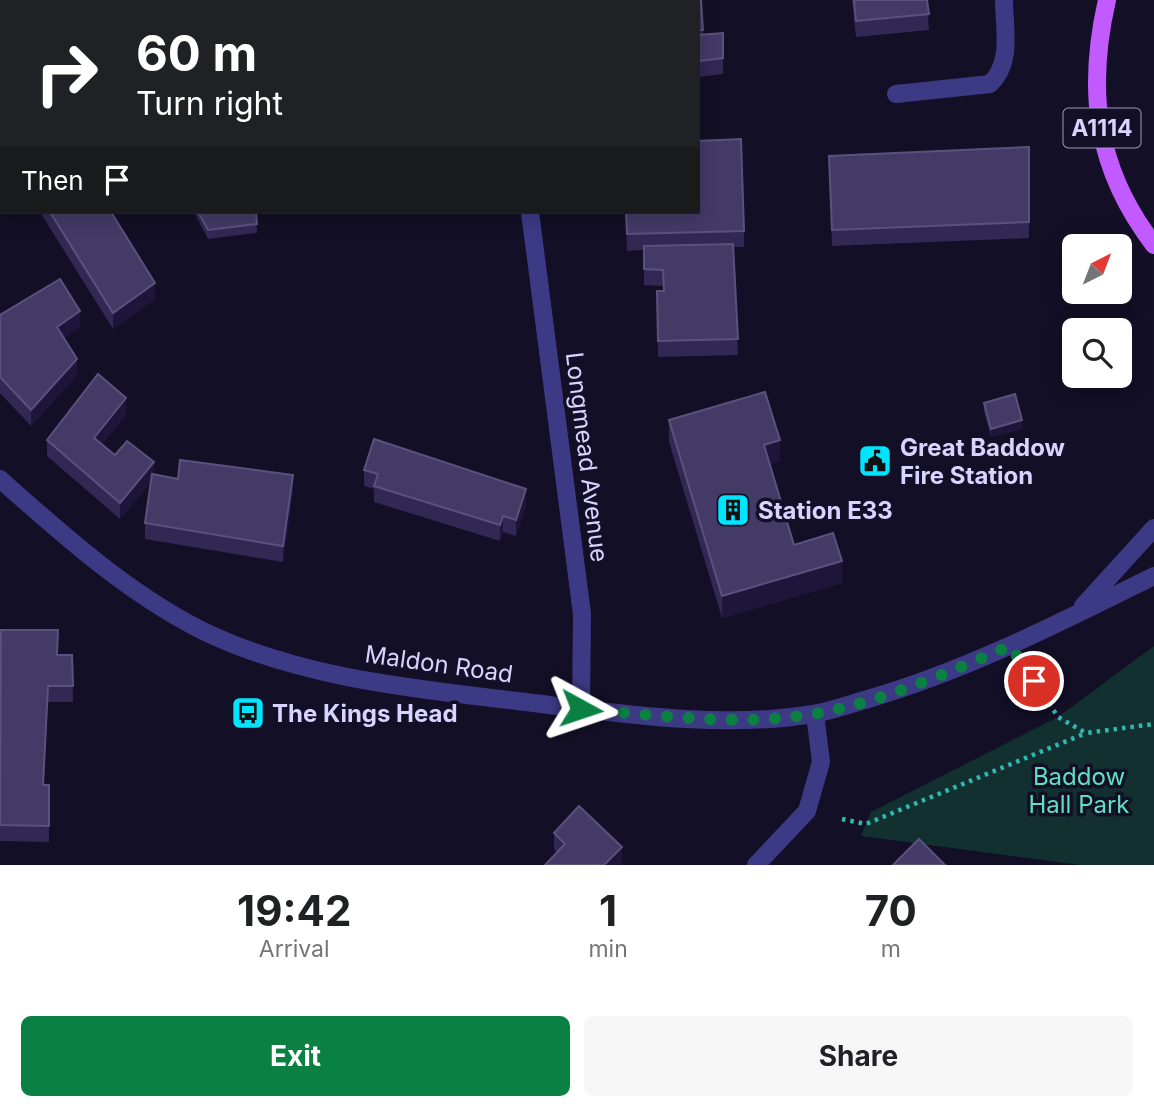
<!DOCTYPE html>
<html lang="en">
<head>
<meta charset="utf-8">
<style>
	:root { --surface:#fff; --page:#f6f6f6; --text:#202124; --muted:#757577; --accent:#0b8043 }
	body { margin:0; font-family:Inter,sans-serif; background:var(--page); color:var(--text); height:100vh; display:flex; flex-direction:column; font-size:26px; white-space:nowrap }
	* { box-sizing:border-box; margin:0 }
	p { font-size:23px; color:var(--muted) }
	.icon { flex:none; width:38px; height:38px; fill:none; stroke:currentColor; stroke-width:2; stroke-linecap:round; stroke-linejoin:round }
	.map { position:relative; height:865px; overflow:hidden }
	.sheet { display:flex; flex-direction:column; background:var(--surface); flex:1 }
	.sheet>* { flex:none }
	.hud { position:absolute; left:0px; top:0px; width:700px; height:214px; box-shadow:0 4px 18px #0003; background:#202124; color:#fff; overflow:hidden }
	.needle { width:46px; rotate:42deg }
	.tools { position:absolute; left:1062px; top:234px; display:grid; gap:14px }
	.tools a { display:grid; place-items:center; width:70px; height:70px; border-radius:10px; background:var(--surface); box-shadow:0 4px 18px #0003; font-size:35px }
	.pin { position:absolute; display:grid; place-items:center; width:60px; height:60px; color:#fff; margin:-30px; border:4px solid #fff; border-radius:50%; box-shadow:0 2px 7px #0007 }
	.me { position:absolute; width:77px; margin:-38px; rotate:95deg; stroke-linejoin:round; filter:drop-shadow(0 0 5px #0008) }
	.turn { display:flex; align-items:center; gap:24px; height:147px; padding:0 21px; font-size:32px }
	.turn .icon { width:91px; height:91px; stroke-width:2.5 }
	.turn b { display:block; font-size:49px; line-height:60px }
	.then { display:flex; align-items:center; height:66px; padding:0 21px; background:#0003; gap:14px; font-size:26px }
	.eta { display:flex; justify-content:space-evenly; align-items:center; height:119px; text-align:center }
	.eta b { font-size:42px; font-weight:700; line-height:49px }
	.primary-button { display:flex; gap:14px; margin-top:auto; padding:14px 21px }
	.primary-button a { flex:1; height:80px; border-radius:10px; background:var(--accent); color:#fff; font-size:28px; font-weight:700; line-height:80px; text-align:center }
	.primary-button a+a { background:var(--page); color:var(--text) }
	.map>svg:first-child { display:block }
</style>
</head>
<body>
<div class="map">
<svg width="1154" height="865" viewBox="0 0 1154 865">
	<rect width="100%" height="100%" fill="#130f26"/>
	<path fill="#12302f" d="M 1154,646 L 1154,865 L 1080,865 L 861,836 L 871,812 L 1058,717 Z"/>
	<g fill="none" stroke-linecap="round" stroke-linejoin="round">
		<path stroke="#2fb8b0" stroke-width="4.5" stroke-dasharray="3.5 5" stroke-linecap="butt" d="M 1030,675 L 1058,717 L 1086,733 L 1154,724
			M 842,819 L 866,824 L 1086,733"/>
		<path stroke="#3d3a85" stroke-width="18" d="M 501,0 L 502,2
			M 896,94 L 990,84 C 1013,62 1004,29 1004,0
			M 530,212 L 582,614 L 581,709
			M 756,865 L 807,811 L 821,762 L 815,714"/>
		<path stroke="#3d3a85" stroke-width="18" d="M 0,479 C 62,534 125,591 199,629 C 301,680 422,689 533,703 C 624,714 722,729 813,714 C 832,711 850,704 868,699 C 968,670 1061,622 1154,576
			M 1083,606 L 1154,528"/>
		<path stroke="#c25bff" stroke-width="18" d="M 1107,0 C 1086,92 1096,169 1154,245"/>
	</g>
	<path fill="#312854" d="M 701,0 L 703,34 L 723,33 L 723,74 L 698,77 L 698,2 Z
		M 852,0 L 927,0 L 929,30 L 856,37 Z
		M 698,107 L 699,141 L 744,231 L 744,247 L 733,247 L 738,355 L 658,357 L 657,291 L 663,291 L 663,286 L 644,285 L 644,250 L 627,251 L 626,212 L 698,212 Z
		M 1029,147 L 1029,238 L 832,246 L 829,156 Z
		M 40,212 L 111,212 L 155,299 L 113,329 Z
		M 194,212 L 256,212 L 257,233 L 208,239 Z
		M 0,315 L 80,327 L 64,338 L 77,375 L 31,426 L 0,393 Z
		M 984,403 L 1022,429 L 991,437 L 984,412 Z
		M 126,415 L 102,444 L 115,455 L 154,475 L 178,479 L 293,491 L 283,562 L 145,539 L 145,523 L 151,482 L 120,519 L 47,456 L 47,440 Z
		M 669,420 L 780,461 L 770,464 L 794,545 L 842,583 L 722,618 L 669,442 Z
		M 364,470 L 526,505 L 516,536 L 503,532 L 500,541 L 374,502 L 374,489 L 364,486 Z
		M 1,630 L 57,655 L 72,655 L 73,702 L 48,702 L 43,785 L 49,785 L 49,842 L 0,841 Z
		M 554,833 L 622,863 L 620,865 L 545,865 L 557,853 L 554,849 Z"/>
	<path fill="#1d163a" d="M 155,283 L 155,299 L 113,329 L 113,313 Z
		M 80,311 L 80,327 L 57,343 L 57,327 Z
		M 77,359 L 77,375 L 31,426 L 31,410 Z
		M 126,398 L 126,415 L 94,454 L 94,438 Z
		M 1022,420 L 1022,429 L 991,437 L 991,429 Z
		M 780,440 L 780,461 L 764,466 L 764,445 Z
		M 154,462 L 154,478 L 120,519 L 120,503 Z
		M 293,475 L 293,491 L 283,562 L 283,546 Z
		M 526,489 L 526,505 L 516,536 L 516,520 Z
		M 503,516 L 503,532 L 500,541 L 500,525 Z
		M 842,561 L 842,583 L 722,618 L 722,596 Z
		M 48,686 L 48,702 L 43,801 L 43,785 Z
		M 622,847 L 622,863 L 620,865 L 604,865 Z"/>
	<path fill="#433a66" stroke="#5a527e" stroke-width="2" d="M 148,0 L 157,0 L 162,2 L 148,2 Z
		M 354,0 L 443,0 L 443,2 L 355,2 Z
		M 599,0 L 701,0 L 703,30 L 698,30 L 698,2 L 600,2 Z
		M 854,0 L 927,0 L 929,14 L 856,21 Z
		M 723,33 L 723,58 L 698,61 L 698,35 Z
		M 741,139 L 744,231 L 627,234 L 626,212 L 698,212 L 698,141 Z
		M 1029,147 L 1029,222 L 832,230 L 829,156 Z
		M 50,212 L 111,212 L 155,283 L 113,313 Z
		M 198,212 L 256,212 L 257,224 L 208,230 Z
		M 733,244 L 738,339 L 658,341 L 657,291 L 664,291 L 663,270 L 644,269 L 644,246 Z
		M 60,279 L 80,311 L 57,327 L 77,359 L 31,410 L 0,377 L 0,315 Z
		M 98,374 L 126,398 L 94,438 L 115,455 L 127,441 L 154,462 L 120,503 L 47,440 Z
		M 765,392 L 780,440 L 764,445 L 794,545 L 833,533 L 842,561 L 722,596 L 669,420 Z
		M 1015,394 L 1022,420 L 991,429 L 984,403 Z
		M 374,439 L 526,489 L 516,520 L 503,516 L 500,525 L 374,486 L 378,474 L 364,470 Z
		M 180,460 L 293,475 L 283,546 L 145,523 L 152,474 L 178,479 Z
		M 1,630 L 58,630 L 57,655 L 72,655 L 73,686 L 48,686 L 43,785 L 49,785 L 49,826 L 0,825 Z
		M 579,806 L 622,847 L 604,865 L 545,865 L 565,844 L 554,833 Z
		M 919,839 L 945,865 L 893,865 Z"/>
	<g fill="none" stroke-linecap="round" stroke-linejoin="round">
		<path stroke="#0b8043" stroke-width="12" stroke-dasharray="0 21.6" d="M 581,709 C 658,715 738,727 814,714 C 882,702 947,673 1010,646 L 1034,681"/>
	</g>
	<defs>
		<symbol id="civic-square" viewBox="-11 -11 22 22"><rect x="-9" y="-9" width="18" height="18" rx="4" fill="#00e5ff" stroke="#130f26"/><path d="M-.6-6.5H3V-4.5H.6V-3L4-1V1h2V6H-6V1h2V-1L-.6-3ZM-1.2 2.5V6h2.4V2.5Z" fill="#111"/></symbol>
		<symbol id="building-square" viewBox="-11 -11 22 22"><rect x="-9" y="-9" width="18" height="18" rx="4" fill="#00e5ff" stroke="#130f26"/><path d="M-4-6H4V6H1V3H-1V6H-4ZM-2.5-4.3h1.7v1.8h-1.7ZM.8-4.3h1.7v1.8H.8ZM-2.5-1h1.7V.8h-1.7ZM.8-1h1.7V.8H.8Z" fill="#111"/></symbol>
		<symbol id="bus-square" viewBox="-11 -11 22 22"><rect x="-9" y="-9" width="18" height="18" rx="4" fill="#00e5ff" stroke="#130f26"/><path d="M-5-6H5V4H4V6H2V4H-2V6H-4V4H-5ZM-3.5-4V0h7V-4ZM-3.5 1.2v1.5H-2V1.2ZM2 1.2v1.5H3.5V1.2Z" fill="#111"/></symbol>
	</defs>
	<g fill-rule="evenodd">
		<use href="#civic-square" x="856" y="442" width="38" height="38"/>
		<use href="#building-square" x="714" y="491" width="38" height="38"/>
		<use href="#bus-square" x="229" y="694" width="38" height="38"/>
	</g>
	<g text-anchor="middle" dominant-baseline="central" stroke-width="7" stroke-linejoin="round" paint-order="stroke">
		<rect fill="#130f26" stroke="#9e99be" stroke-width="2" x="1063.5" y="108.5" width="77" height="39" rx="5"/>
		<g font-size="23" font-weight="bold" fill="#d9d4ff">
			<text x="1102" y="128">A1114</text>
		</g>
		<g font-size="24" font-weight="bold" fill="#d9d4ff" stroke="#130f26" text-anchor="start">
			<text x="900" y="447">Great Baddow<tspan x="900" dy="28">Fire Station</tspan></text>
			<text x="758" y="510">Station E33</text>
			<text x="272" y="713">The Kings Head</text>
		</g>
		<g font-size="24" fill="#d9d4ff" stroke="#130f26">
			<text transform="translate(587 457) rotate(83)">Longmead Avenue</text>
			<text transform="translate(439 664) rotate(8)">Maldon Road</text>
		</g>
		<g font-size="24" fill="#5fe0c0" stroke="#130f26">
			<text x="1079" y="776">Baddow<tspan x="1079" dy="28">Hall Park</tspan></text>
		</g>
	</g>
</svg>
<div class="tools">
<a><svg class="needle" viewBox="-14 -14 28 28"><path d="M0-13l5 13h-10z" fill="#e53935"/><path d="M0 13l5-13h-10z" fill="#757577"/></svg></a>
<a><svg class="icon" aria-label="search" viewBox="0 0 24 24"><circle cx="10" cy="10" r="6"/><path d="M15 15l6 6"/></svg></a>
</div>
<div class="pin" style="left:1034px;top:681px;background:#d93025"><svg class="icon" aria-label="arrive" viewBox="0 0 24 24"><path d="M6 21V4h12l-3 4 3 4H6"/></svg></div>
<svg class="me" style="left:581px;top:709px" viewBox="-20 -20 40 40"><path d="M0-17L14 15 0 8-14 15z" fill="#0b8043" stroke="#fff" stroke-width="4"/></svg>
<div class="hud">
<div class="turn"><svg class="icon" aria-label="right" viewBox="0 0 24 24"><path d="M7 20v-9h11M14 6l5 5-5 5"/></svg><div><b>60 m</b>Turn right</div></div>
<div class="then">Then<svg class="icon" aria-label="arrive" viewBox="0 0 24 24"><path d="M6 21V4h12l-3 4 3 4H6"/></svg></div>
</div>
</div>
<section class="sheet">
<div class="eta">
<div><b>19:42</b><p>Arrival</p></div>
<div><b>1</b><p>min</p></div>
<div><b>70</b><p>m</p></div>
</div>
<div class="primary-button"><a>Exit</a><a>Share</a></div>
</section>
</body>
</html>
